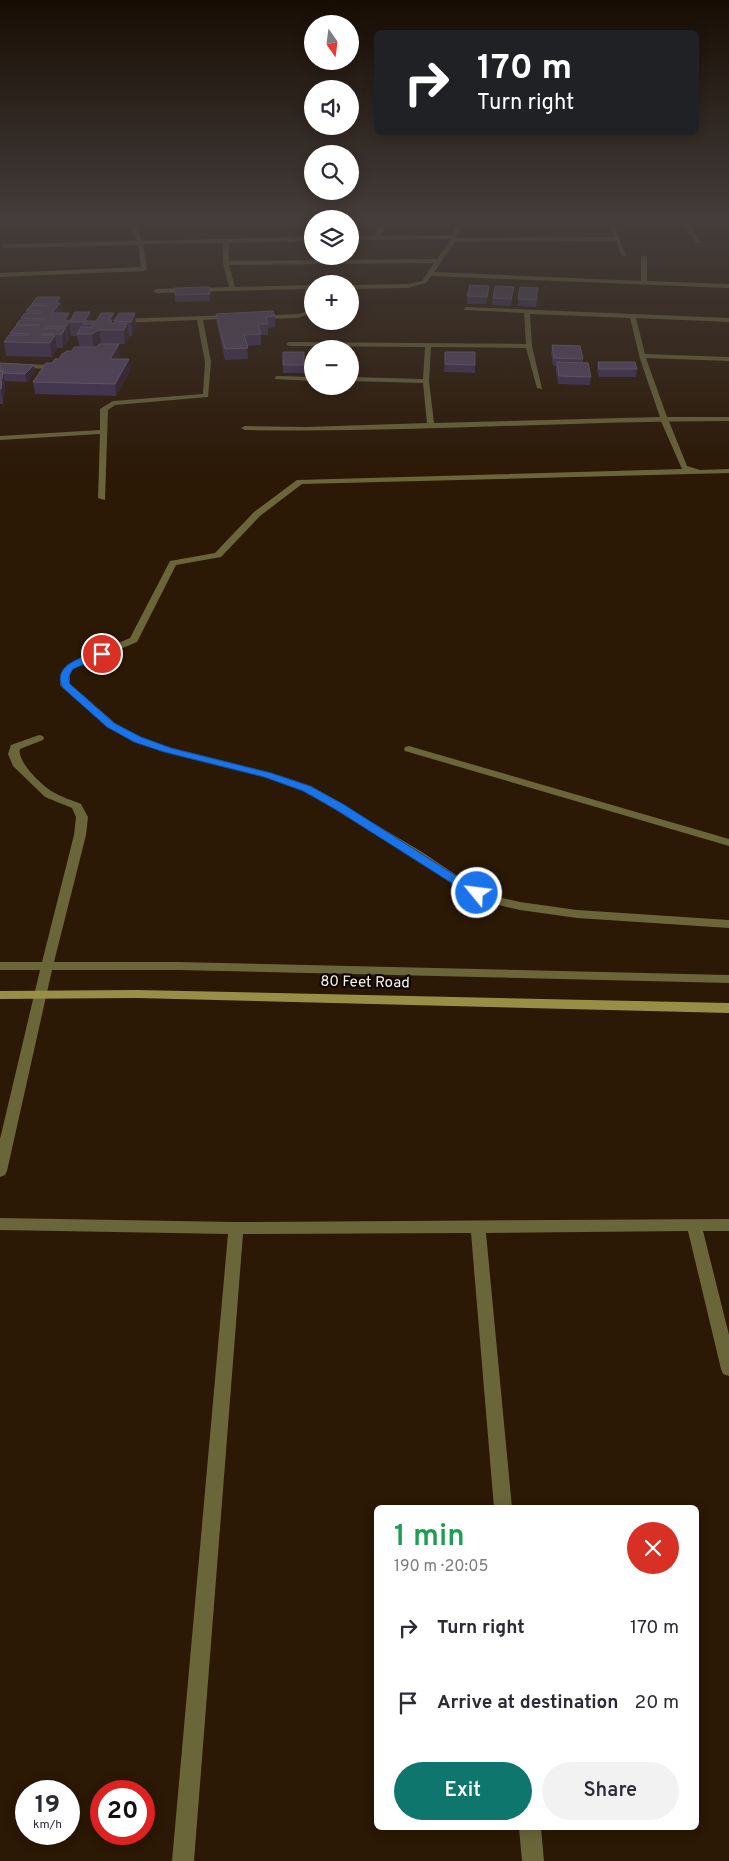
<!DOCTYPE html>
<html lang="en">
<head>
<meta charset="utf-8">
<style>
	:root { --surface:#fff; --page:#f2f2f3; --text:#2b2b33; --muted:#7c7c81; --accent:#0f766e }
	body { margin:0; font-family:Overpass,sans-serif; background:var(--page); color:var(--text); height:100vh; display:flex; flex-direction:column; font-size:19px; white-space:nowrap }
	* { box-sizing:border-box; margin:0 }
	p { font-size:16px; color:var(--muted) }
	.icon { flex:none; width:28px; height:28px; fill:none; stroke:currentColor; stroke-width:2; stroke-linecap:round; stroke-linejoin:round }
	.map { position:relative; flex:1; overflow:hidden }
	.sheet { position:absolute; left:374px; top:1505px; width:325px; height:325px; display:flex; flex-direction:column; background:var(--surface); border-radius:8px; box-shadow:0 2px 12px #0003 }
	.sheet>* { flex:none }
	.banner { position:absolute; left:374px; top:30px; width:325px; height:105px; border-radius:8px; box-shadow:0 2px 12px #0003; background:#202124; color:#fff; overflow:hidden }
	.needle { width:32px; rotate:166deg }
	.buttons { position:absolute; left:304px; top:15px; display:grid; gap:10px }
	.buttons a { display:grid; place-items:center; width:55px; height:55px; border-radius:50%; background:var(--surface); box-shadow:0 2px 12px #0003; font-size:25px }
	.speed { position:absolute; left:15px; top:1780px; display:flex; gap:10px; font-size:25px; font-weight:700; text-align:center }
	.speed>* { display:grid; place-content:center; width:65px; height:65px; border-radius:50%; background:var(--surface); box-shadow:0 2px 12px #0003; line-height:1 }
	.speed small { font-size:12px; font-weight:400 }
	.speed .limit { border:8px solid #d22; background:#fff; color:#111 }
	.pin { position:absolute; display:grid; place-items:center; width:42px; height:42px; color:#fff; margin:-21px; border:2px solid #fff; border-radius:50%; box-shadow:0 1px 5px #0007 }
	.me { position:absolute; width:55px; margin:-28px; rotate:299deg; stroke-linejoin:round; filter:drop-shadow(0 0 4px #0008) }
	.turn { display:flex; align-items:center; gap:18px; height:105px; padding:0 20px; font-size:22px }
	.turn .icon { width:65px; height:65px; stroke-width:2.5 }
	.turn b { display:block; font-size:35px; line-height:42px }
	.round { display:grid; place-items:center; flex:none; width:52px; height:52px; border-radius:26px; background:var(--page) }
	.overview { display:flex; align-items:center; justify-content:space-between; height:85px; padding:0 20px }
	h1 { font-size:30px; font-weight:600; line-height:38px; color:#1e9e55 }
	.action { display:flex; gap:10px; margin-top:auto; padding:10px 20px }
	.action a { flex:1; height:58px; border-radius:30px; background:var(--accent); color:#fff; font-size:20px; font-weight:600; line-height:58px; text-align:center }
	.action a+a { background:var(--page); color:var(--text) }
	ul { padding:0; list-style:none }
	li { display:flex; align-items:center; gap:15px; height:75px; padding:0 20px }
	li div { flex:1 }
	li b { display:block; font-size:19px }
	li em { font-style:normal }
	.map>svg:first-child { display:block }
</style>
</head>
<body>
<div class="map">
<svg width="729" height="1861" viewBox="0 0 729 1861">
	<rect width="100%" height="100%" fill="#2b1805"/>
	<path fill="#2d2213" d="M 76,218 L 137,218 L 131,226 L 73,227 Z"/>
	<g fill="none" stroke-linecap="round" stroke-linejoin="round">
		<path fill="#6b653a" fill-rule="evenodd" d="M 661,417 L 668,419 L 687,466 L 700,470 L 729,469 L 729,473 L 302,484 L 260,516 L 221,557 L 176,565 L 137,642 L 73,669 L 70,675 L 70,684 L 115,723 L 142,738 L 172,748 L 272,773 L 311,786 L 422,852 L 468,883 L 494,896 L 520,902 L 577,910 L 729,920 L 729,928 L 577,918 L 520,910 L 486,902 L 460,889 L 414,858 L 303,790 L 264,777 L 164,752 L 134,742 L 107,727 L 60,685 L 61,673 L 67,665 L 130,638 L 170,561 L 215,553 L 254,512 L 297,480 L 682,469 L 660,419 Z
			M 39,735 L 43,736 L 44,738 L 43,740 L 20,749 C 16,761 44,788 55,793 C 63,798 72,800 81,804 L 88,817 L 86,835 L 53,966 L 47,970 L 41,966 L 74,835 L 76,817 L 72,808 L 45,797 L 13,766 L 8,754 L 11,745 Z
			M 409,746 L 729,839 L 729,846 L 405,751 L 404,749 L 405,747 Z"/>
		<path fill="#6b653a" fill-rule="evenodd" d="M 136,218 L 141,218 L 137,229 L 142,241 L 312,237 L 312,241 L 229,243 L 229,261 L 437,259 L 451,239 L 350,240 L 350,236 L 375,236 L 384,218 L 389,218 L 381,236 L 452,235 L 461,218 L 567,218 L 464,221 L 456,238 L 615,237 L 607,218 L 612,218 L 626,256 L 621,255 L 616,241 L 455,242 L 434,272 L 641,281 L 641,257 L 644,255 L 647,257 L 647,281 L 729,284 L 729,288 L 431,276 L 426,283 L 408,288 L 350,289 L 350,285 L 408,284 L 422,281 L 434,263 L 229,265 L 235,287 L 312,285 L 310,314 L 298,318 L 260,319 L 258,316 L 298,314 L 305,312 L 305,289 L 156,293 L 153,291 L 156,289 L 229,287 L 223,263 L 223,243 L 143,244 L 147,269 L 144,271 L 0,277 L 0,273 L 141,267 L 138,245 L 5,248 L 2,246 L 5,244 L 137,241 L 131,229 Z
			M 316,218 L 322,218 L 316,219 Z
			M 679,218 L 687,219 L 700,243 L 696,243 L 683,221 Z
			M 466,307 L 729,318 L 729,322 L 636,318 L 645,354 L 729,357 L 729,361 L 646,358 L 667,417 L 729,417 L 729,421 C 568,421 406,433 245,430 L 241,428 L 245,426 L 306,427 L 427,423 L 423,383 L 350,381 L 350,377 L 423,379 L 425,347 L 289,346 L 286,344 L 289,342 L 526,344 L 524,313 L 464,310 ZM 530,314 L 630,318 L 640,359 L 660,417 L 434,423 L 429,381 L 431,347 L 526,348 L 537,388 L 542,389 L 532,346 Z
			M 232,315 L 234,318 L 203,320 L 211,362 L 208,397 L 115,405 L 108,410 L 105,500 L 98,498 L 100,434 L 0,440 L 0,436 L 100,430 L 100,409 L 113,401 L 203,394 L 205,362 L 197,320 L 120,323 L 117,321 L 120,319 Z
			M 0,363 L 50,365 L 53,367 L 50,369 L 0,367 Z
			M 277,376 L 312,377 L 312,381 L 275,379 L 275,377 Z
			M 0,962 L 178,962 L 729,975 L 729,983 L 178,970 L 52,970 L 7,1171 L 5,1175 L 0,1177 L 0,1139 L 40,970 L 0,970 Z
			M 0,1218 L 236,1222 L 729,1219 L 729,1231 L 703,1231 L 729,1335 L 729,1376 L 723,1374 L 721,1369 L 688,1231 L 486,1233 L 512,1508 L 494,1508 L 471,1233 L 243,1234 L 194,1861 L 172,1861 L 228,1234 L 0,1230 Z
			M 519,1828 L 541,1828 L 544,1861 L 522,1861 Z"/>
		<path fill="#988e46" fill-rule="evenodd" d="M 137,990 L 729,1003 L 729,1013 L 137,998 L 0,999 L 0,991 Z"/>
	</g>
	<path fill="#433159" d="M 489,286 L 489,294 L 486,304 L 467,304 L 467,296 Z
		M 209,287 L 210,301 L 175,302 L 175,288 Z
		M 514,287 L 511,306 L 492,305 L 493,298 Z
		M 538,296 L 536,307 L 518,306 L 518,299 Z
		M 60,297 L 62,310 L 61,313 L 70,320 L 90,312 L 91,321 L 114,320 L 135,313 L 136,327 L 132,336 L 129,336 L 129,337 L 125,344 L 100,344 L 120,356 L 118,359 L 130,371 L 116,396 L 35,394 L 33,382 L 52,363 L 79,347 L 77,336 L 71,336 L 68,341 L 67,341 L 67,343 L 63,348 L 57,348 L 57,349 L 52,357 L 6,356 L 4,342 L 10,335 L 10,333 L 17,326 L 16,325 L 22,320 L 21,318 L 27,313 L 26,311 L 32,305 L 32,304 Z
		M 216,314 L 275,316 L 275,327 L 268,328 L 268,335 L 261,335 L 261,345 L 247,346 L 248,359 L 225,360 L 217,325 Z
		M 552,345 L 583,359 L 583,363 L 591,377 L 590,385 L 558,384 L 556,371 L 556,366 L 553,366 L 551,353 Z
		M 283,352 L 304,352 L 304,373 L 283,373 Z
		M 445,352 L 475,365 L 475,373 L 444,372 Z
		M 598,362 L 637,369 L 636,377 L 599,377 L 597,370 Z
		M 0,363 L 35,373 L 27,382 L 4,381 L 5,386 L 3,404 L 0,404 Z"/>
	<path fill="#311e31" d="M 489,286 L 489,294 L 486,304 L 487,297 Z
		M 60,297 L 62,310 L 61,312 L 62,316 L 54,327 L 52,313 L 56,303 Z
		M 90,312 L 91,324 L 84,322 Z
		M 69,313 L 70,322 L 69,322 L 71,336 L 68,341 L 65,320 Z
		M 114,313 L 115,328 L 113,330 L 109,320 Z
		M 135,313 L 136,327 L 132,336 L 131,322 Z
		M 127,323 L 129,337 L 125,344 L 124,330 Z
		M 65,328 L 67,343 L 63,348 L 62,334 Z
		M 99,330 L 101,344 L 94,349 L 92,334 Z
		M 55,335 L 57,349 L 52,357 L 50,343 Z
		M 119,344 L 120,356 L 111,370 L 110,359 Z
		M 129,359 L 130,371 L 116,396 L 115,384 Z
		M 34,365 L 35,373 L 27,382 L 25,374 Z
		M 3,371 L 5,386 L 4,394 L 2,379 Z
		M 2,381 L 4,396 L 3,404 L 1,389 Z"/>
	<path fill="#574668" stroke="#71617c" d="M 470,285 L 489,286 L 487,297 L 467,296 Z
		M 495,286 L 514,287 L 511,299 L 493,298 Z
		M 209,287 L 210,294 L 175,295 L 175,288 Z
		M 520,287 L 538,288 L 536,300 L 518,299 Z
		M 37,297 L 60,297 L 56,303 L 60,303 L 52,313 L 69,313 L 65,320 L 70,321 L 75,312 L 90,312 L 84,322 L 69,322 L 66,327 L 47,326 L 45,328 L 65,328 L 62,334 L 42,334 L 41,335 L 55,335 L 50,343 L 4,342 L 9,335 L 28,335 L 29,334 L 10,333 L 16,326 L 40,325 L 16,325 L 20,320 L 44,320 L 45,319 L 21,318 L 25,313 L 41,313 L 43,311 L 26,311 L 31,305 L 49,306 L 50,304 L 32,304 Z
		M 273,311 L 275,316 L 266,317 L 268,324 L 258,324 L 261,334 L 244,335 L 248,348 L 225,349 L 216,314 Z
		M 101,313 L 114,313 L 109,320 L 112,320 L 110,323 L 127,323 L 124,330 L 99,330 L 92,334 L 77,334 L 81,327 L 92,327 L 94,324 L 83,324 L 85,321 L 96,321 Z
		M 119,313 L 135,313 L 131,322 L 114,321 Z
		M 99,344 L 119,344 L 110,359 L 129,359 L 115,384 L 33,382 L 46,363 L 52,363 L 55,359 L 59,359 L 62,354 L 67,351 L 72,351 L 74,347 L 97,347 Z
		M 552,345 L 580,346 L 583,359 L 554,358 Z
		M 283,352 L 304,352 L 304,365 L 283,365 Z
		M 445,352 L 475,352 L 475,365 L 445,364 Z
		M 557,362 L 588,363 L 591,377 L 559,376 Z
		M 598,362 L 635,362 L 637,369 L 599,369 Z
		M 0,363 L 34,365 L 25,374 L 3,373 L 3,371 L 0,371 Z
		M 0,371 L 3,371 L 2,379 L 0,379 Z
		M 0,381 L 2,381 L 1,389 L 0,389 Z"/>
	<linearGradient id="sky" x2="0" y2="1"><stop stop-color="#180d03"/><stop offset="0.46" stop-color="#443d3b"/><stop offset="1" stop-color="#443d3b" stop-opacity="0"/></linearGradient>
	<rect width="729" height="478" fill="url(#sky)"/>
	<path fill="#1a73e8" stroke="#114b97" d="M 102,651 L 107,654 L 105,655 L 73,669 C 69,674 68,678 70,684 L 114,723 L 141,737 L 171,748 L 271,773 L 310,786 L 343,804 L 483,893 L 477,896 L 461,889 L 335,809 L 303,791 L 264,777 L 164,752 L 134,742 L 107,727 L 62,687 C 52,664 85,656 102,651 Z"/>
	<g text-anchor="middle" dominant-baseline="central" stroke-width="4.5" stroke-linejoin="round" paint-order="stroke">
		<g font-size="15" fill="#fef3e9" stroke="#0d0602">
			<text transform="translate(365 983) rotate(1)">80 Feet Road</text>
		</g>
	</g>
</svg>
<div class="buttons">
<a><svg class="needle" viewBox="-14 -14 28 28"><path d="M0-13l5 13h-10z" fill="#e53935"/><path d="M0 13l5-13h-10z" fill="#7c7c81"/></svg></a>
<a><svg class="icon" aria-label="sound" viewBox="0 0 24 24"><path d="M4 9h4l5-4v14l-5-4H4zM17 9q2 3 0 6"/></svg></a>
<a><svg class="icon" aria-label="search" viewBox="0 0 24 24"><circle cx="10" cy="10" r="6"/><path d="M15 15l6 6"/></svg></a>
<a><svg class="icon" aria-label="layers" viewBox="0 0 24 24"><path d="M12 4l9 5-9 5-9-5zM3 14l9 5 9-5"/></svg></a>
<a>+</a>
<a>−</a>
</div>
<div class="speed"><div>19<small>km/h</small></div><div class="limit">20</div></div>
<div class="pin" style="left:102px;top:654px;background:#d93025"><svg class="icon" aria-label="arrive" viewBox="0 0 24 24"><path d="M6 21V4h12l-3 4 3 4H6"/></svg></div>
<svg class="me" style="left:477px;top:893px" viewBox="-20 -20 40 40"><circle r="17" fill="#1a73e8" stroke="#fff" stroke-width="3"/><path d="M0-11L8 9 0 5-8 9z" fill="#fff"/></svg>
<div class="banner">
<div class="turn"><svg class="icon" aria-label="right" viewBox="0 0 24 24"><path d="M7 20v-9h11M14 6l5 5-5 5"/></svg><div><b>170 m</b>Turn right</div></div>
</div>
<section class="sheet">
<div class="overview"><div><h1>1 min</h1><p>190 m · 20:05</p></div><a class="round" style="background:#d93025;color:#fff"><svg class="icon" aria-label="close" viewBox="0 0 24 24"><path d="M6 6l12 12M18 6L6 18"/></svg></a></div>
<ul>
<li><svg class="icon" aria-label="right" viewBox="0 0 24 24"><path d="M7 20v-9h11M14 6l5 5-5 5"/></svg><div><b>Turn right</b></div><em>170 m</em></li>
<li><svg class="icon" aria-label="arrive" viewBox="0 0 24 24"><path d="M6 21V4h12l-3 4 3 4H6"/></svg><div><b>Arrive at destination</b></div><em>20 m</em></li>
</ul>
<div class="action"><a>Exit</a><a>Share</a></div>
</section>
</div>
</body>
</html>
